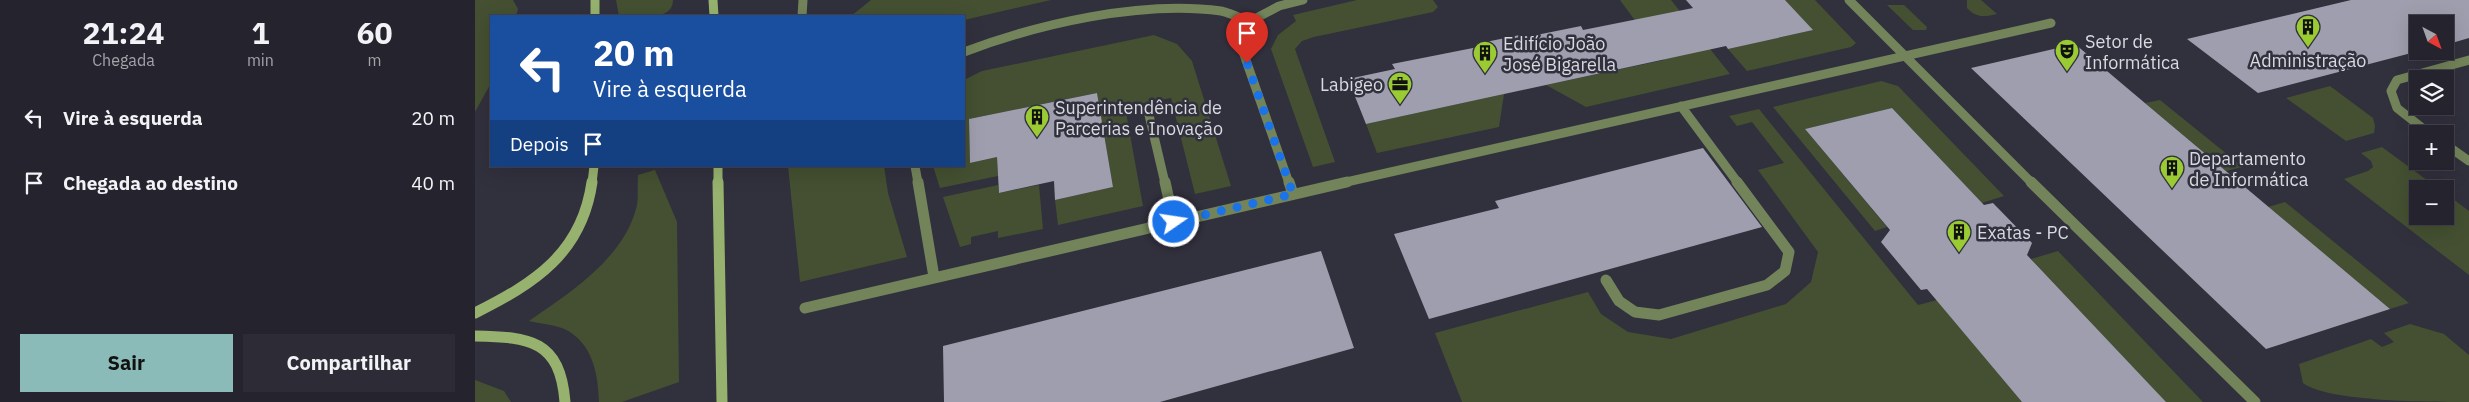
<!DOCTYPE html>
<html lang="pt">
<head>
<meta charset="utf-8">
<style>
	:root { --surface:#25242e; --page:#2d2c36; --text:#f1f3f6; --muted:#a3a4aa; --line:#42414a; --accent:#8bbbb9 }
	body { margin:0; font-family:"IBM Plex Sans",sans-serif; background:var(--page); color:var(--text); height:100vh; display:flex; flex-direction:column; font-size:19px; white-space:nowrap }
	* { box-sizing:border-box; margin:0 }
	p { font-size:16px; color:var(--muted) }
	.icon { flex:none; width:28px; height:28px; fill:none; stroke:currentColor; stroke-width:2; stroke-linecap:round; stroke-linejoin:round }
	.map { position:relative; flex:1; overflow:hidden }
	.panel { display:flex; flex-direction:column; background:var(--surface); width:475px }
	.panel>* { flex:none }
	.hud { position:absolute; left:15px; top:15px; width:475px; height:152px; border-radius:0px; box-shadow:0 5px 20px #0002,0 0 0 1px var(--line); background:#1a4fa0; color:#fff; overflow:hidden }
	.needle { width:32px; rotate:139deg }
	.buttons { position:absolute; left:1934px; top:15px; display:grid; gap:10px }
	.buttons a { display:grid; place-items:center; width:45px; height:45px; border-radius:0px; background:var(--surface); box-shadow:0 5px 20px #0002,0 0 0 1px var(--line); font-size:25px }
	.pin { position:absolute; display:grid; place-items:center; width:42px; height:42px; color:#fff; margin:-51px -21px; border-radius:50% 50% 50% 0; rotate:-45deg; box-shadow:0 0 5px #0007 }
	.pin .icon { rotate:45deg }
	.me { position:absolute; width:55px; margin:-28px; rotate:77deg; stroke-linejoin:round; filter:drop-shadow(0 0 4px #0008) }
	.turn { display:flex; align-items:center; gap:18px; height:105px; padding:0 20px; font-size:22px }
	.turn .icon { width:65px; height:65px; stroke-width:2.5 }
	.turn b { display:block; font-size:35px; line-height:42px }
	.then { display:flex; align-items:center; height:48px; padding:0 20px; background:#0003; gap:10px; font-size:19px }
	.eta { display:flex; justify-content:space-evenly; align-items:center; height:85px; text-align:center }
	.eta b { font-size:30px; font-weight:700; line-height:35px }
	.primary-button { display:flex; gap:10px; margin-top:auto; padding:10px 20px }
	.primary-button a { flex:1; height:58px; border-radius:0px; background:var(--accent); color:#111; font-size:20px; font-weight:700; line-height:58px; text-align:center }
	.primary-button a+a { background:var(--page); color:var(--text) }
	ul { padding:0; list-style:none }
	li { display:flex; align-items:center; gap:15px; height:65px; padding:0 20px }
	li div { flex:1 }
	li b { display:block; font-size:19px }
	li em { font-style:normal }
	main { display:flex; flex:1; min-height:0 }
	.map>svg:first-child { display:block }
</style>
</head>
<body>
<main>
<section class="panel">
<div class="eta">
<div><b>21:24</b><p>Chegada</p></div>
<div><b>1</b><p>min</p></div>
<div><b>60</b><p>m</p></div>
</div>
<ul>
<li><svg class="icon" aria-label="left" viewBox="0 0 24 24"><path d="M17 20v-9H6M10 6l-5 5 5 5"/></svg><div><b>Vire à esquerda</b></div><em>20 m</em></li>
<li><svg class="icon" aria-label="arrive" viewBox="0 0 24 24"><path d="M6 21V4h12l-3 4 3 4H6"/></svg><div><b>Chegada ao destino</b></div><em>40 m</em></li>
</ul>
<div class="primary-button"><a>Sair</a><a>Compartilhar</a></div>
</section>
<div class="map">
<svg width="1994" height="402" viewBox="0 0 1994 402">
	<rect width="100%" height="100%" fill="#31303d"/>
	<path fill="#445031" d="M 0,0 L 38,0 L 43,9 L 41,16 L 16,16 L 16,83 L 0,112 Z
		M 141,0 L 198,0 C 198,23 159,16 144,16 Z
		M 396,0 L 576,0 L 489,20 L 489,16 L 376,16 Z
		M 882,0 L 958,0 L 963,7 L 958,12 L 839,37 L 827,41 L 820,49 L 860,162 L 838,167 L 796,49 L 803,35 L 821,21 L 818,15 Z
		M 1145,0 L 1196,0 L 1255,74 L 1111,107 L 1071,85 L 1189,60 Z
		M 1310,0 L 1340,0 L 1381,43 L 1376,47 L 1272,71 L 1253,49 L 1337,30 Z
		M 1492,0 L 1506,0 L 1522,14 C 1510,17 1501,18 1492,8 Z
		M 1412,5 L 1429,5 L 1452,27 L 1451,30 L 1438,30 Z
		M 679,35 L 702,44 L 717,61 L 756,186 L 720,194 L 696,98 L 650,107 L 668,206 L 583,225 L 580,200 L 638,187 L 622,93 L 494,119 L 495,163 L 522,157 L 523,176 L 465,188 L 458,166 L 489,166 L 489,80 L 507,71 Z
		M 1406,81 L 1423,86 L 1529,196 L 1507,203 L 1417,108 L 1330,129 L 1412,227 L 1400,231 L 1298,107 Z
		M 1855,86 L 1898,118 L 1900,126 L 1899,133 L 1871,141 L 1811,98 Z
		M 1029,94 L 1024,127 L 902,153 L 891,124 Z
		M 1685,100 L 1768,167 L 1751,171 L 1670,103 Z
		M 1284,109 L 1443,305 L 1462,300 L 1547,402 L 987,402 L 960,333 L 1113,292 L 1126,314 L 1153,332 L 1196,339 L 1311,304 L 1336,282 L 1343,252 L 1283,170 L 1309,163 L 1277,122 L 1262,126 L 1254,116 Z
		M 1907,147 L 1964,189 L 1942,189 L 1942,216 L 1970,216 L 1970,193 L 1994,211 L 1994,275 L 1869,179 L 1893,171 L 1898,167 L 1896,161 L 1886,153 Z
		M 313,166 L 409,166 L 413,193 L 432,257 L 325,282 Z
		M 180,170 L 202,222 L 204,382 L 147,402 L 124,402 C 123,376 119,348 95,332 C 85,325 66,324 54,321 C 94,293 147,260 161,209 C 164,199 162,186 163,175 Z
		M 523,185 L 524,193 L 564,185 L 568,229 L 523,238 L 523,231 L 496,237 L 496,244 L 485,247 L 468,197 Z
		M 1810,202 L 1934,303 L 1915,309 L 1793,207 Z
		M 1583,251 L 1728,402 L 1657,402 L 1682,393 L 1556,259 Z
		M 1935,324 L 1969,334 L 1994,355 L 1994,402 C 1958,402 1852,402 1828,383 L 1824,364 L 1896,339 L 1907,347 L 1919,342 L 1909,333 Z
		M 0,380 L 29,391 L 36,402 L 0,402 Z"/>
	<path fill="#9f9eae" d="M 1211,0 L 1310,0 L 1338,30 L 1253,49 L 1251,46 L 891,124 L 873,79 L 920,69 L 917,64 L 1003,47 L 1001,44 L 1045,35 L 1047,38 L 1106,26 L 1108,30 L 1218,8 Z
		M 1876,0 L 1994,0 L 1994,38 L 1970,45 L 1970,24 L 1942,24 L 1942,51 L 1944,51 L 1783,93 L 1712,39 Z
		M 1600,44 L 1658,93 L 1915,309 L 1791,349 L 1496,68 Z
		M 622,93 L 638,187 L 580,200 L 579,181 L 524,193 L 522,157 L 495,163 L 494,119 Z
		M 1417,108 L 1509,205 L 1518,203 L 1557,243 L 1552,255 L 1691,402 L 1547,402 L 1452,289 L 1446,290 L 1406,242 L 1415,230 L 1330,129 Z
		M 1228,148 L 1287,227 L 954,319 L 919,234 L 1024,208 L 1020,201 Z
		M 846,251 L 879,348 L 685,402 L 469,402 L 468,346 Z"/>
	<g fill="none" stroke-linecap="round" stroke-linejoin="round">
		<path stroke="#73845a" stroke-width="9" d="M 1374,0 L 1557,183
			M 327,16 L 328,0
			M 489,52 C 563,24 666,0 746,11 C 756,13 765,18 774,22
			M 1206,106 L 1263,183
			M 674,115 L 690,183
			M 1955,134 L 1922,108 L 1916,91 L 1922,80 L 1994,60
			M 1970,144 L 1994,161
			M 440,166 L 443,183
			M 814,183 L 766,46 L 774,22 L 804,6 L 828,0
			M 867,183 L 1576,23"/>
		<path stroke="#73845a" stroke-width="11" d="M 443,182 L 459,277
			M 690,182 L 699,222
			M 814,182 L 818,194
			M 1556,182 L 1780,402
			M 1131,280 L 1144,301 L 1160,312 L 1184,315 L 1292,285 L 1310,271 L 1314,252 L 1262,182
			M 330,308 L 872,182"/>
		<path stroke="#97b26e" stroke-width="9" d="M 120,0 L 120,16
			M 238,0 L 239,16
			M 243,166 L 243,183
			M 117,183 L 119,166"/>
		<path stroke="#97b26e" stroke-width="11" d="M 243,182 L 247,402
			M 0,313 C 60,283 107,253 117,182
			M 0,336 C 55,337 85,340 90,402"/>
	</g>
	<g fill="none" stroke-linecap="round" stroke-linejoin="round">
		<path stroke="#1a73e8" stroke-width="9" stroke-dasharray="0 16.2" d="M 699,222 L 818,194 L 772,63"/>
	</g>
	<defs>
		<symbol id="building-pin" viewBox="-11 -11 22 30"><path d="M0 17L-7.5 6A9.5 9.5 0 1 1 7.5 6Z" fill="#9bcb33" stroke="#31303d"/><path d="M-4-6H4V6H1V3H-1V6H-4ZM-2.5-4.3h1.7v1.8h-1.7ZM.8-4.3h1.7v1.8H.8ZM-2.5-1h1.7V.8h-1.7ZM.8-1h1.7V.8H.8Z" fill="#111"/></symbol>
		<symbol id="theatre-pin" viewBox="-11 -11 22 30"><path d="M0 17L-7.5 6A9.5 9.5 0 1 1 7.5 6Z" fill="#9bcb33" stroke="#31303d"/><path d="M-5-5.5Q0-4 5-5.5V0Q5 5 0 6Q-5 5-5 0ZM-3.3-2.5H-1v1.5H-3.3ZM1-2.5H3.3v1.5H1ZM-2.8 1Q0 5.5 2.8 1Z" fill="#111"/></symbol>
		<symbol id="office-pin" viewBox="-11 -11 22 30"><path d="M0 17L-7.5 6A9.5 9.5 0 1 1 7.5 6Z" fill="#9bcb33" stroke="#31303d"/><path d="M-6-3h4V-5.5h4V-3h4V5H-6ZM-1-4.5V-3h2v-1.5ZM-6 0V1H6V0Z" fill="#111"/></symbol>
	</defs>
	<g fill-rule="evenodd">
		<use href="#building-pin" x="1819" y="13" width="28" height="38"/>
		<use href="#theatre-pin" x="1578" y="37" width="28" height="38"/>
		<use href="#building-pin" x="996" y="39" width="28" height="38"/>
		<use href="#office-pin" x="911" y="70" width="28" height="38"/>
		<use href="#building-pin" x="548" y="103" width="28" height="38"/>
		<use href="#building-pin" x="1683" y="154" width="28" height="38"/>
		<use href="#building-pin" x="1470" y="218" width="28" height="38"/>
	</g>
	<g text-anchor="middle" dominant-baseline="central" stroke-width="5" stroke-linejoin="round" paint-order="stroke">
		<g font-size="18" fill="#d9d9e1" stroke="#31303d" text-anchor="start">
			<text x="1610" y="41">Setor de<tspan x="1610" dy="21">Informática</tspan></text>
			<text x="1028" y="43">Edifício João<tspan x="1028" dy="21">José Bigarella</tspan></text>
			<text x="1833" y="60" text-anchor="middle">Administração</text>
			<text x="908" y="84" text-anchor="end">Labigeo</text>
			<text x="580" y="107">Superintendência de<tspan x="580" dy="21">Parcerias e Inovação</tspan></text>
			<text x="1714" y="158">Departamento<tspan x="1714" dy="21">de Informática</tspan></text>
			<text x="1502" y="232">Exatas - PC</text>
		</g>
	</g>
</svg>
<div class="buttons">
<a><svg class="needle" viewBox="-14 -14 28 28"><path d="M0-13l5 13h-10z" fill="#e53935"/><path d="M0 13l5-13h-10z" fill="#a3a4aa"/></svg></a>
<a><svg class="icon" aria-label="layers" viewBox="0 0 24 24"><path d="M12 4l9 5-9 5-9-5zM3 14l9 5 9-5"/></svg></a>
<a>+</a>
<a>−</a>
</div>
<div class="pin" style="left:772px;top:63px;background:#d93025"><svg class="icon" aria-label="arrive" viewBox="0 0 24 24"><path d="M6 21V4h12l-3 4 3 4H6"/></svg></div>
<svg class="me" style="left:699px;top:222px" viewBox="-20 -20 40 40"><circle r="17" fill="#1a73e8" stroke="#fff" stroke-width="3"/><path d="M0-11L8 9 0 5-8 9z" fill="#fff"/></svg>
<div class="hud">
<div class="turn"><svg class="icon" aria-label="left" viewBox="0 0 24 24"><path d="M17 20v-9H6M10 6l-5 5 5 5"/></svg><div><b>20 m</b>Vire à esquerda</div></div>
<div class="then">Depois<svg class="icon" aria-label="arrive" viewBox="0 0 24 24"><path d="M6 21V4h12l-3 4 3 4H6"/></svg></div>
</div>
</div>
</main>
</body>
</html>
